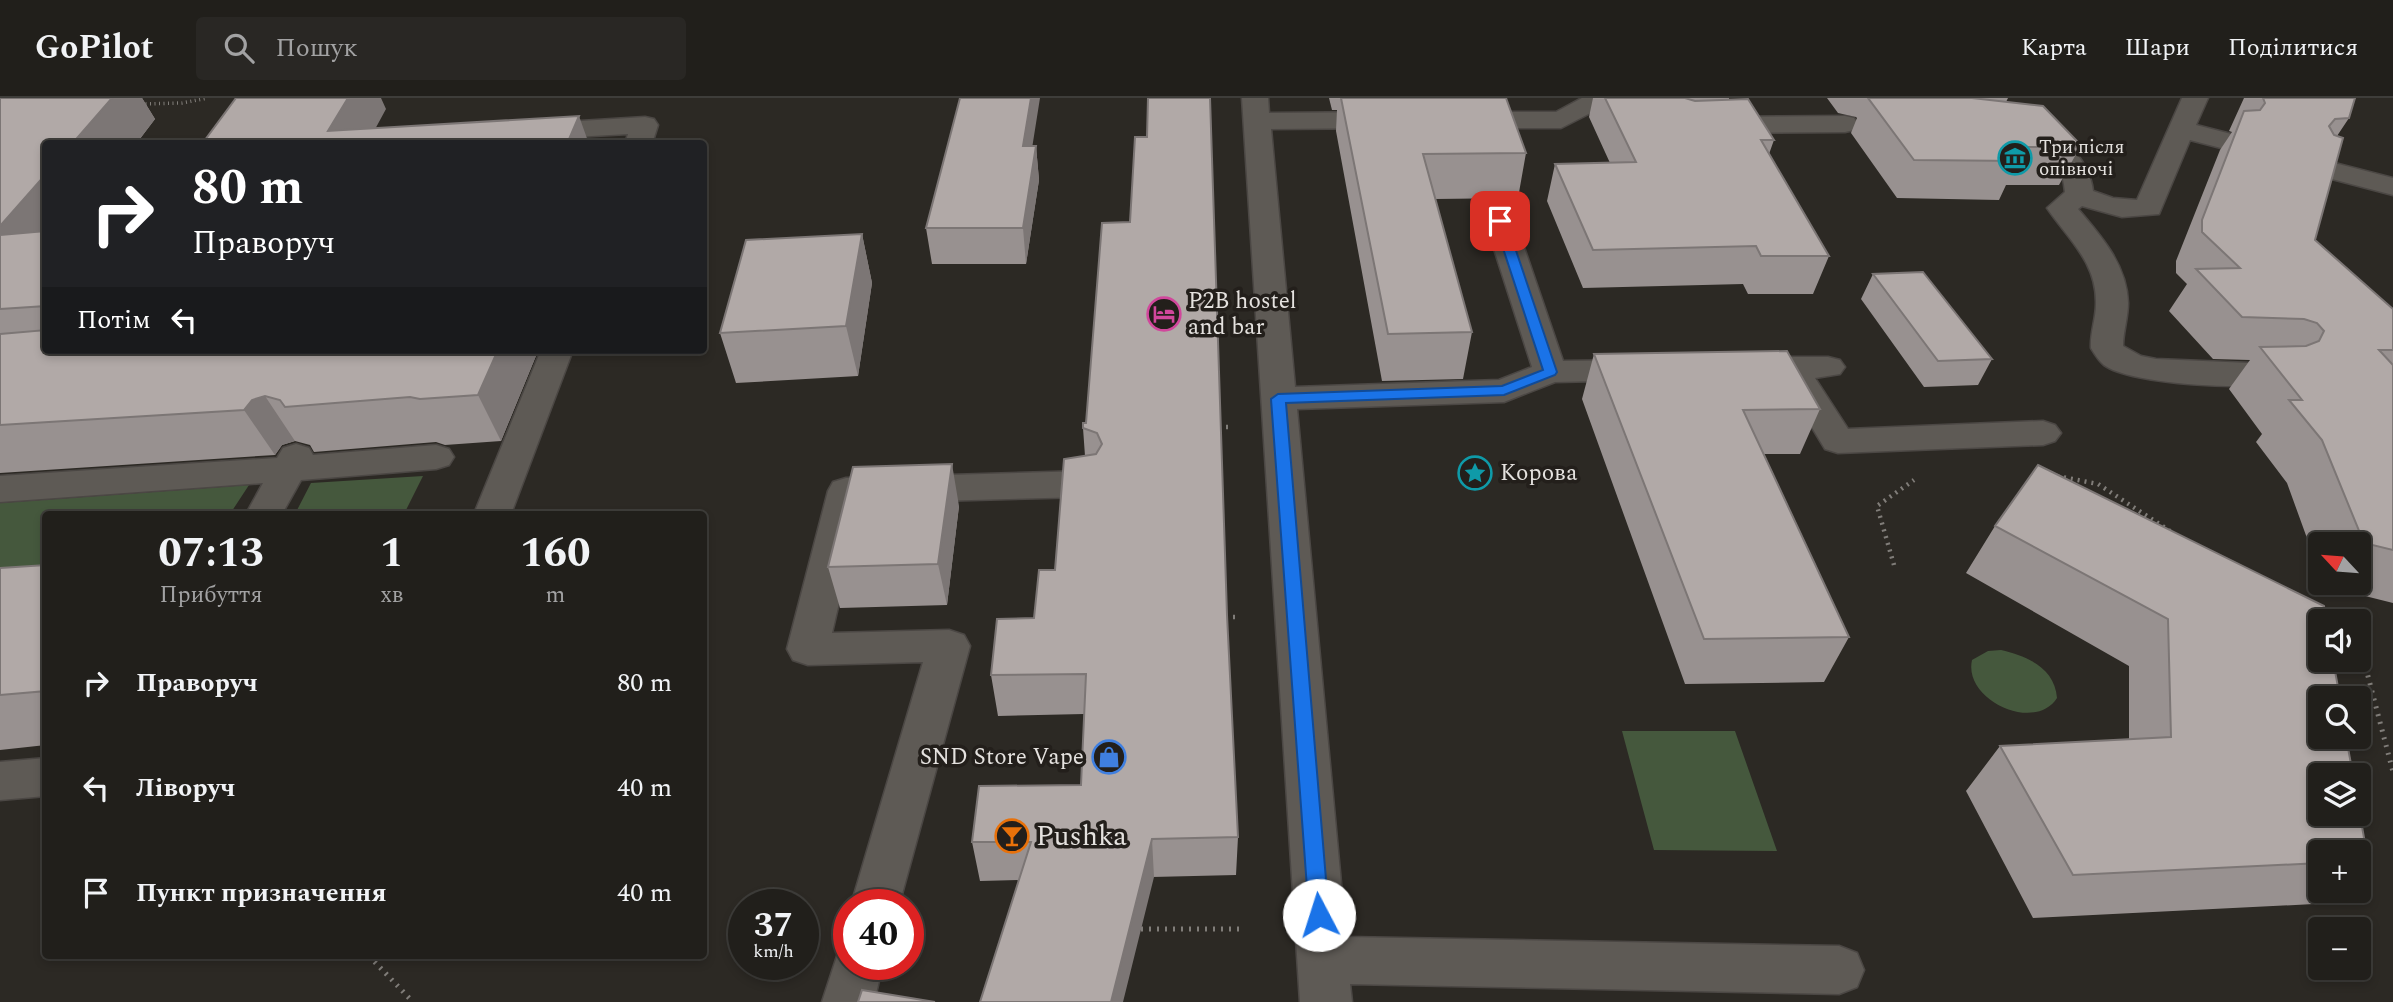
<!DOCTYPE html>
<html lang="uk">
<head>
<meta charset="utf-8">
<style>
	:root { --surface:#211f1b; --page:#292724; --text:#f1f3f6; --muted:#a2a2a3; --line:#3e3d3a }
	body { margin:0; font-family:Spectral,serif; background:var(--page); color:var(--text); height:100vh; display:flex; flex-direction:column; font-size:26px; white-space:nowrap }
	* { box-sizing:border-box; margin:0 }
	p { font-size:23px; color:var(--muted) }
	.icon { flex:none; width:38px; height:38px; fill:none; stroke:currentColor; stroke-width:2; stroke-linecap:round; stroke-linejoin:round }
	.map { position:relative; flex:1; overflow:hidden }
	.side { position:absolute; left:42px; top:413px; width:665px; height:448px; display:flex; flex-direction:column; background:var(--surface); border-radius:7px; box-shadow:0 4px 10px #0003,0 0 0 2px var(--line) }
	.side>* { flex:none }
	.banner { position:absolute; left:42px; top:42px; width:665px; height:214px; border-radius:7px; box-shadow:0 4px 10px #0003,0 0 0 2px var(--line); background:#202124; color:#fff; overflow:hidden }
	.needle { width:46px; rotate:296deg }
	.tools { position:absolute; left:2308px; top:434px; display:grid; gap:14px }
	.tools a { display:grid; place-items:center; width:63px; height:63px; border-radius:7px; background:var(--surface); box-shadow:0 4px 10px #0003,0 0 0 2px var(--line); font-size:35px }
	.speed { position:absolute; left:728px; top:791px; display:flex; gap:14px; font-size:35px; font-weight:700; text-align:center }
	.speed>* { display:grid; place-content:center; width:91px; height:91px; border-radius:50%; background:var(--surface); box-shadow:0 4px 10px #0003,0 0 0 2px var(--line); line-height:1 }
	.speed small { font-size:18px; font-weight:400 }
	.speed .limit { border:10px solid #d22; background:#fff; color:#111 }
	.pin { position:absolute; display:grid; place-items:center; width:60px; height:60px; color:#fff; margin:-30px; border-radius:14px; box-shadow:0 4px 10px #0006 }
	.me { position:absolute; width:77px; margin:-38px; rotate:355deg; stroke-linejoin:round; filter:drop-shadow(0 0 5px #0008) }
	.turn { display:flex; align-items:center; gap:24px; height:147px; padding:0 35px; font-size:32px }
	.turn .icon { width:91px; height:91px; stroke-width:2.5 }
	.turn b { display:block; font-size:49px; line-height:60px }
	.then { display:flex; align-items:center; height:66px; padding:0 35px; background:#0003; gap:14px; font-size:26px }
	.eta { display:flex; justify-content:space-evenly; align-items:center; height:119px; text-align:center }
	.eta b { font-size:42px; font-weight:700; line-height:49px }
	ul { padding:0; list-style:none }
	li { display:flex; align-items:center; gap:21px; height:105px; padding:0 35px }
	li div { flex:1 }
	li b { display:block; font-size:26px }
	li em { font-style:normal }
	header { display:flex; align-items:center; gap:42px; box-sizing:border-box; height:98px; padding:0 35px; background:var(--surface); border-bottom:2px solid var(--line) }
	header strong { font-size:33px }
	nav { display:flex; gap:38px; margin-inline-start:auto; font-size:24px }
	.search { width:490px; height:63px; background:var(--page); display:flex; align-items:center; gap:18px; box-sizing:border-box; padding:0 24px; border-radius:7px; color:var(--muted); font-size:26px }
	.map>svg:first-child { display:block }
</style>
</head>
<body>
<header>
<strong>GoPilot</strong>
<div class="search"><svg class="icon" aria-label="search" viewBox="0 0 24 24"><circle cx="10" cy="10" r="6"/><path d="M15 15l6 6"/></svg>Пошук</div>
<nav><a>Карта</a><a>Шари</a><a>Поділитися</a></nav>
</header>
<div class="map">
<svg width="2393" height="904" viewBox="0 0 2393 904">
	<rect width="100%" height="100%" fill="#2c2924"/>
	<path fill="#45583d" d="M 423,378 L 404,416 L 295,416 L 311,385 Z
		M 249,387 L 230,416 L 46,416 L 45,475 L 0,479 L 0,405 Z
		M 2001,552 C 2027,558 2055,570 2057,600 C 2035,635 1963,602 1972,562 L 1988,553 Z
		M 1622,633 L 1735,633 L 1777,753 L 1654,752 Z"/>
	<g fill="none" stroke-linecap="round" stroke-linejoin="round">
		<defs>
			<path id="minor" d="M 1242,0 L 1268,0 L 1269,15 L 1387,14 L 1396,16 L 1400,22 L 1396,28 L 1387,30 L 1271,31 L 1295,289 L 1499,282 L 1532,269 L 1485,123 L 1490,117 L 1500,114 L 1510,117 L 1515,123 L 1563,263 L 1643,262 L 1655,265 L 1660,272 L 1655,279 L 1643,282 L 1555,284 L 1504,304 L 1297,311 L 1346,839 L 1839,848 L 1857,855 L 1864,872 L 1857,889 L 1839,896 L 1350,886 L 1352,904 L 1300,904 Z
				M 1582,0 L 1614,0 L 1610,5 L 1561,30 L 1461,30 L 1452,28 L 1448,22 L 1452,16 L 1461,14 L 1556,14 Z
				M 2182,0 L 2208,0 L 2196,27 L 2235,37 L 2238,43 L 2235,49 L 2225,51 L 2190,42 L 2159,116 L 2122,119 L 2082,108 L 2078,111 C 2101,138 2127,167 2128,205 C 2128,220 2123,234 2123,248 L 2141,258 L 2156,261 L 2273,266 L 2285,270 L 2290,277 L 2285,284 C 2252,293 2131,287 2104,267 C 2099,263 2094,255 2091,250 C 2090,235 2096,221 2096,206 C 2097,164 2068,141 2047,110 L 2065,94 C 2061,48 2035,60 2018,36 L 2022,30 C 2055,22 2090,62 2093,93 L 2113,100 L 2137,102 Z
				M 1845,18 L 1854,20 L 1858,26 L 1854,32 L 1845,34 L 1712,35 L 1703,33 L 1699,27 L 1703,21 L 1712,19 Z
				M 645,19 L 654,21 L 658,27 L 652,46 L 625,46 L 628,36 L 451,46 L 459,32 L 468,30 Z
				M 2319,61 L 2393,80 L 2393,97 L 2309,75 L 2305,69 L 2309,63 Z
				M 541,252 L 573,252 L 511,416 L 474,416 Z
				M 1792,259 L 1828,259 L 1840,262 L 1845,269 L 1840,276 L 1815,280 L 1848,331 L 2043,323 L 2055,327 L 2061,335 L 2055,343 L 2043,347 L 1838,355 L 1825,351 L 1782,280 L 1746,280 L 1734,277 L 1729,270 L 1734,263 L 1746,260 Z
				M 296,346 L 309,350 L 313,357 L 436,347 L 449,351 L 454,359 L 449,367 L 436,371 L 301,382 L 282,416 L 246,416 L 263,385 L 0,404 L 0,378 L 277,360 L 283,350 Z
				M 1085,373 L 1098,377 L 1103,386 L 1098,395 L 1085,399 L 862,405 L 832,535 L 949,532 L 964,537 L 970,548 L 899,807 L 851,807 L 923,564 L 808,567 L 793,562 L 787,551 L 828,393 L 833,384 L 846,380 Z
				M 46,660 L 46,698 L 0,702 L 0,664 Z
				M 849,846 L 849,866 L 883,866 L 874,904 L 822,904 L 840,849 Z"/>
		</defs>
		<use href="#minor" stroke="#4b4744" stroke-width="3"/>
		<path stroke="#807d79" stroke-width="3.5" stroke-dasharray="1 3.5" stroke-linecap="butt" d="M 141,6 L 182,5 L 208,0"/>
		<path stroke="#807d79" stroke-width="4.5" stroke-dasharray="2 5" stroke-linecap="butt" d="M 1219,329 L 1232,329
			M 2057,378 L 2098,386 L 2173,435
			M 1894,467 L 1877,408 L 1914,382
			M 1226,519 L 1237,519"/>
		<path stroke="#807d79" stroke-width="5" stroke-dasharray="2 6" stroke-linecap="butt" d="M 2359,556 L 2363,559 L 2393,674
			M 1141,831 L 1244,831
			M 369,858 L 413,904"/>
		<use href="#minor" fill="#5e5a55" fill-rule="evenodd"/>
	</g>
	<path fill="#989190" d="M 0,0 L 142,0 L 155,21 L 136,46 L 46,46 L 46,252 L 538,253 L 501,343 L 445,347 L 436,344 L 314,354 L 310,347 L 295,343 L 282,347 L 275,357 L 0,375 Z
		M 1329,0 L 1506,0 L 1526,55 L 1518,100 L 1435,101 L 1472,234 L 1463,281 L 1382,283 L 1336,33 L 1337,12 L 1332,12 Z
		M 1593,0 L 1729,0 L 1729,2 L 1774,42 L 1769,56 L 1829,158 L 1813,196 L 1748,196 L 1743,186 L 1583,190 L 1547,103 L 1555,66 L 1610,65 L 1589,19 Z
		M 1827,0 L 2008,0 L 2006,4 L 2080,49 L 2059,87 L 2006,87 L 1999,102 L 1897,100 L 1851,35 L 1857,20 L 1856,19 L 1838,15 Z
		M 2244,0 L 2355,0 L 2349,20 L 2337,38 L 2315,142 L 2393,211 L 2393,505 L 2325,488 L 2324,485 L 2359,485 L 2359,446 L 2320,446 L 2320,476 L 2287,385 L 2256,344 L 2262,336 L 2229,291 L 2250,262 L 2213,261 L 2169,213 L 2187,186 L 2176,175 L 2176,163 L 2220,52 L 2232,34 L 2229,33 Z
		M 1032,48 L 1036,48 L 1039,82 L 1026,166 L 932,166 L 926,130 Z
		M 1102,125 L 1227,517 L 1238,739 L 1236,777 L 980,783 L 972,744 L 1081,687 L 1084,616 L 998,618 L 991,577 L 1034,520 L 1055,472 L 1085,358 L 1083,330 L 1086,325 Z
		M 862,136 L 872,185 L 858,278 L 736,285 L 720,235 Z
		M 1873,176 L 1992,261 L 1978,287 L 1924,289 L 1861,201 Z
		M 1594,256 L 1820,311 L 1800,356 L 1764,356 L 1849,539 L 1824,584 L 1685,586 L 1582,301 Z
		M 959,408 L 947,507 L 840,510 L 828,469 Z
		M 1995,428 L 2324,508 L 2368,763 L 2359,770 L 2359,754 L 2320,754 L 2320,793 L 2331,793 L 2314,806 L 2033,820 L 1966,693 L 2000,648 L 2129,641 L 2129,568 L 1966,475 Z
		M 46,467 L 46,647 L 0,652 L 0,470 Z"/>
	<path fill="#7c7675" d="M 112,0 L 142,0 L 155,21 L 136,46 L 72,46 Z
		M 348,0 L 381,0 L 386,11 L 367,46 L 328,33 Z
		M 1031,0 L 1040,0 L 1027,82 L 1023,48 Z
		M 579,18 L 589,46 L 567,46 Z
		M 1036,48 L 1039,82 L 1026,166 L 1023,130 Z
		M 46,76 L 46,156 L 0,148 L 0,128 Z
		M 862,136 L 872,185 L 858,278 L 846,228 Z
		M 498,252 L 537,252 L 538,253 L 501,343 L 478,297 Z
		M 265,298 L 295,343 L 282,347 L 275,357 L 244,312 L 252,302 Z
		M 952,366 L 959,408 L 947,507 L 938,466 Z
		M 1152,741 L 1154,779 L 1123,904 L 1111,904 Z"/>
	<path fill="#b1a9a7" stroke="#7c7675" stroke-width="2" d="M 0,0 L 112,0 L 72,46 L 46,46 L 46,76 L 0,128 Z
		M 236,0 L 348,0 L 328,33 L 579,18 L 567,46 L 202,46 Z
		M 960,0 L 1031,0 L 1023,48 L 1036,48 L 1023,130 L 926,130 Z
		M 1148,0 L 1210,0 L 1227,517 L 1238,739 L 1152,741 L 1111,904 L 980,904 L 1031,744 L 972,744 L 979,688 L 1081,687 L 1086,576 L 991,577 L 997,521 L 1034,520 L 1039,472 L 1055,472 L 1064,361 L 1096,356 L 1102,346 L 1097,335 L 1083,330 L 1083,325 L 1086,325 L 1102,125 L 1130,124 L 1135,39 L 1147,39 Z
		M 1341,0 L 1506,0 L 1526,55 L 1423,56 L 1472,234 L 1388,236 Z
		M 1605,0 L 1685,0 L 1695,3 L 1748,1 L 1774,42 L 1761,42 L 1829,158 L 1761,158 L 1756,148 L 1593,152 L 1555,66 L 1636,64 Z
		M 1868,0 L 1972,0 L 2043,8 L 2078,44 L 2080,49 L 2007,49 L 2018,63 L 1914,62 Z
		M 2263,0 L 2355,0 L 2349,20 L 2335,21 L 2329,28 L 2334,37 L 2343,40 L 2315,142 L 2393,211 L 2393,252 L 2379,252 L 2393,267 L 2393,452 L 2364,445 L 2322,342 L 2289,302 L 2302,302 L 2260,249 L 2306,248 L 2319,243 L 2324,233 L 2317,225 L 2304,221 L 2242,219 L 2196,171 L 2240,170 L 2202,134 L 2202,122 L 2244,13 L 2260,12 L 2265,5 Z
		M 46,133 L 46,208 L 0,211 L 0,137 Z
		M 862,136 L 846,228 L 720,235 L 746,142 Z
		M 1923,174 L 1992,261 L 1938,263 L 1873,176 Z
		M 46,232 L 46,252 L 498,252 L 478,297 L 420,301 L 410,299 L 285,309 L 280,302 L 265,298 L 252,302 L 244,312 L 0,327 L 0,236 Z
		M 1787,253 L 1820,311 L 1743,312 L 1849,539 L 1704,541 L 1594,256 Z
		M 952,366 L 938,466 L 828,469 L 853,369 Z
		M 2038,367 L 2324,508 L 2326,523 L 2320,523 L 2320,562 L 2333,562 L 2340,600 L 2320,600 L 2320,639 L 2346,639 L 2353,677 L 2320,677 L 2320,716 L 2359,716 L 2359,711 L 2368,763 L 2359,763 L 2359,754 L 2320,754 L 2320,765 L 2073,777 L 2000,648 L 2171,639 L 2168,521 L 1995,428 Z
		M 46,467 L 46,593 L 0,597 L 0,470 Z
		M 862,892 L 935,904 L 858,904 Z"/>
	<path fill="#1a73e8" stroke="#114b97" stroke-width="2" d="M 1500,119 L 1506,123 L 1557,274 L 1555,277 L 1504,297 L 1286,305 L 1329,817 L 1326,823 L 1319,826 L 1312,823 L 1309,817 L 1271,301 L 1278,296 L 1502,288 L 1543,272 L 1494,123 Z"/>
	<defs>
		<symbol id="museum-ring" viewBox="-11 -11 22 22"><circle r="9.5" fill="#231f1b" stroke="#0f9aa8" stroke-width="1.5"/><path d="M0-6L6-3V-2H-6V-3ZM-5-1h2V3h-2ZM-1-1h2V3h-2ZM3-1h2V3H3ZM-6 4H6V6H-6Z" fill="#0f9aa8"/></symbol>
		<symbol id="hotel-ring" viewBox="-11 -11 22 22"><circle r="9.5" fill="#231f1b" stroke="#d1479c" stroke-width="1.5"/><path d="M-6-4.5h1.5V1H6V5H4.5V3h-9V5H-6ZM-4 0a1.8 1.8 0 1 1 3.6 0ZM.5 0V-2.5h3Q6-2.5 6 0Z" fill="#d1479c"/></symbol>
		<symbol id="sight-ring" viewBox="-11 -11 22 22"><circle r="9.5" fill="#231f1b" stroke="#0f9aa8" stroke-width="1.5"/><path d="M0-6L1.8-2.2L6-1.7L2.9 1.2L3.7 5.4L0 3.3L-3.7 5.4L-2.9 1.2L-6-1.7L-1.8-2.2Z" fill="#0f9aa8"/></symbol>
		<symbol id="shop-ring" viewBox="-11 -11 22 22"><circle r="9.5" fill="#231f1b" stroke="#3f7fe0" stroke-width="1.5"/><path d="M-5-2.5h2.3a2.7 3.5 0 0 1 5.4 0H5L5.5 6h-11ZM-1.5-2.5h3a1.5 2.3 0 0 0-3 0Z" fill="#3f7fe0"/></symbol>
		<symbol id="bar-ring" viewBox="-11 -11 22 22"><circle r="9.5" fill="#231f1b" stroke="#e8710a" stroke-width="1.5"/><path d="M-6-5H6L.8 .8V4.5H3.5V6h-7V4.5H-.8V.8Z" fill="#e8710a"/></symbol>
	</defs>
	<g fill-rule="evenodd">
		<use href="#museum-ring" x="1996" y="41" width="38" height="38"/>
		<use href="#hotel-ring" x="1145" y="197" width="38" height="38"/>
		<use href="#sight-ring" x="1456" y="356" width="38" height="38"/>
		<use href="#shop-ring" x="1090" y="640" width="38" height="38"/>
		<use href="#bar-ring" x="993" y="719" width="38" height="38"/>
	</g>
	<g text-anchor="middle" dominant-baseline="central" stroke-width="7" stroke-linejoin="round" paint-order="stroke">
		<g font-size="19" fill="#e5e2df" stroke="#231f1b" text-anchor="start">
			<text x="2039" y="49">Три після<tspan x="2039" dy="22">опівночі</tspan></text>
		</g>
		<g font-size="23" fill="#e5e2df" stroke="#231f1b" text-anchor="start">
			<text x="1188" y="203">P2B hostel<tspan x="1188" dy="26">and bar</tspan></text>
			<text x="1500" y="375">Корова</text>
			<text x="1084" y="659" text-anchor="end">SND Store Vape</text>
		</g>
		<g font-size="28" fill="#e5e2df" stroke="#231f1b" text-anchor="start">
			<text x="1036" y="738">Pushka</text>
		</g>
	</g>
</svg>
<div class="tools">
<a><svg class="needle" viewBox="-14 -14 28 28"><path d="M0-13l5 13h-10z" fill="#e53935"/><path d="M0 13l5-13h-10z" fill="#a2a2a3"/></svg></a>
<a><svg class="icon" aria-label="sound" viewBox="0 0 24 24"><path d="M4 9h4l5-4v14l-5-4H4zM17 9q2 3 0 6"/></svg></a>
<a><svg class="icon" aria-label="search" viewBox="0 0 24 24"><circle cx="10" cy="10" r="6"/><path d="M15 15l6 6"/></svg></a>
<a><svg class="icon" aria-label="layers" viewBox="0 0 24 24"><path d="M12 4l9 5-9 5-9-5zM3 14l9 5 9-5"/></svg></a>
<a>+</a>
<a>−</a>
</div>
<div class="speed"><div>37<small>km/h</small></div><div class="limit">40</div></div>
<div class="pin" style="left:1500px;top:123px;background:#d93025"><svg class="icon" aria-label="arrive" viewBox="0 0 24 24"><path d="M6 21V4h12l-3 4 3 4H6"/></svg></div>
<svg class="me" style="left:1319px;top:817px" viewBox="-20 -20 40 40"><circle r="19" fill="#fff"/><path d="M0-13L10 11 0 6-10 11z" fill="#1a73e8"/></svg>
<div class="banner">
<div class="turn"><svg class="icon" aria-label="right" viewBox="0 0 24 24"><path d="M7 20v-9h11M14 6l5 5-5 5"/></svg><div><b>80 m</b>Праворуч</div></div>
<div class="then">Потім<svg class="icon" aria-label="left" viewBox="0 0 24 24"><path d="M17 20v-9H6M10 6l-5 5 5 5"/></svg></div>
</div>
<section class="side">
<div class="eta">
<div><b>07:13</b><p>Прибуття</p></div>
<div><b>1</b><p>хв</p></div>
<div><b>160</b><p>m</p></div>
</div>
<ul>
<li><svg class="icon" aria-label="right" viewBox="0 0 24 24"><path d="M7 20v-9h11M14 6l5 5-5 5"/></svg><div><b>Праворуч</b></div><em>80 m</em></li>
<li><svg class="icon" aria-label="left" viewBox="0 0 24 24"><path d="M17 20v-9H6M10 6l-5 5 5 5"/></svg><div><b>Ліворуч</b></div><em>40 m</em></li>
<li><svg class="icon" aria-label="arrive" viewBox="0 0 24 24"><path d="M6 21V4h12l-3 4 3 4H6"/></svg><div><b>Пункт призначення</b></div><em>40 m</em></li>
</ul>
</section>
</div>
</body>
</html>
